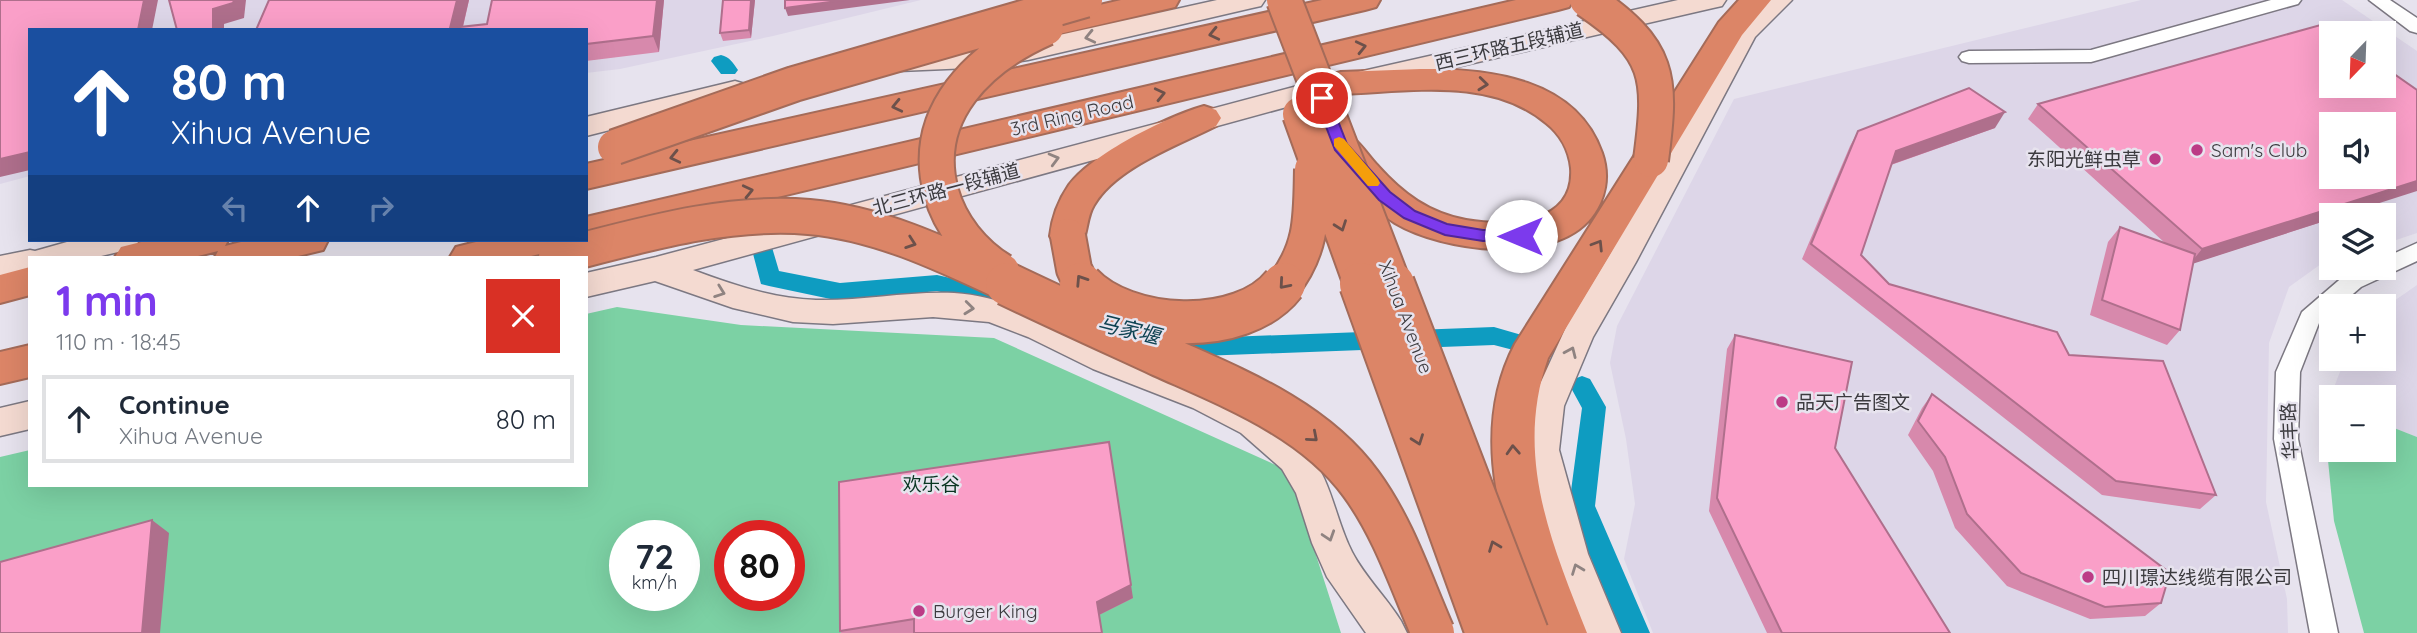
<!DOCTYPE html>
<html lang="en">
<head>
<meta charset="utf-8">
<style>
	:root { --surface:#fff; --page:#f2f2f3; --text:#1f2937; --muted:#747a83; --line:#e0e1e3; --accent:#7c3aed }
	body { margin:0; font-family:Quicksand,"Noto Sans SC",sans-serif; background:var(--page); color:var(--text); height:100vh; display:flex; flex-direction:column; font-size:26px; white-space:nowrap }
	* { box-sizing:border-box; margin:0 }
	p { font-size:23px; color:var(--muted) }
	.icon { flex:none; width:38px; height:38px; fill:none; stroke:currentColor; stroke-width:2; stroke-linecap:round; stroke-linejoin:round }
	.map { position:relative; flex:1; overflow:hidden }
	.drawer { position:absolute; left:28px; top:256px; width:560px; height:231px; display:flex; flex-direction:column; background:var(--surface); border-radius:0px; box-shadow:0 7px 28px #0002 }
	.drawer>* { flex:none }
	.hud { position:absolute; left:28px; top:28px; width:560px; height:214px; border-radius:0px; box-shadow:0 7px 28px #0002; background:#1a4fa0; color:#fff; overflow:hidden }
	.needle { width:46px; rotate:203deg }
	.fabs { position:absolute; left:2319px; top:21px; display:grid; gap:14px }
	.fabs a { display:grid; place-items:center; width:77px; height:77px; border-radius:0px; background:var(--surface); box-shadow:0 7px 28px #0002; font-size:35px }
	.speed { position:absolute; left:609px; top:520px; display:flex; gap:14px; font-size:35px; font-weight:700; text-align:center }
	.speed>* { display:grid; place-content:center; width:91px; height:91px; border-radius:50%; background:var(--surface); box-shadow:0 7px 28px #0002; line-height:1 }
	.speed small { font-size:18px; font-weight:400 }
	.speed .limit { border:10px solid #d22; background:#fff; color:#111 }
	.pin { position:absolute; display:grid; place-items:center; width:60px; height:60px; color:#fff; margin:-30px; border:4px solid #fff; border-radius:50%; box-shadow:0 2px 7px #0007 }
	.me { position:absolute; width:77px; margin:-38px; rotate:270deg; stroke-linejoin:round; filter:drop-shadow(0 0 5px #0008) }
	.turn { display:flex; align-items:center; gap:24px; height:147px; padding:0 28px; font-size:32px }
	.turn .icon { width:91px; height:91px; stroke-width:2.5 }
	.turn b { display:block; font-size:49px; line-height:60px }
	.lanes { display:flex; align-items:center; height:66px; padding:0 28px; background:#0003; justify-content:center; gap:35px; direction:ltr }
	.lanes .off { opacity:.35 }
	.round { display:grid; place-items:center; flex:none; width:74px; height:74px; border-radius:0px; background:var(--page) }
	.summary { display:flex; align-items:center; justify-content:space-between; height:119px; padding:0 28px }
	h1 { font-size:42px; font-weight:700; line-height:52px; color:var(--accent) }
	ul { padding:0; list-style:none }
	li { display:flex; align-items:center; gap:21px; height:88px; margin:0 14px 10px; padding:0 14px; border:4px solid var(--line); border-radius:0px }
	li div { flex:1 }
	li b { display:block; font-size:26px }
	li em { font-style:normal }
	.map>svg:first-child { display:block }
</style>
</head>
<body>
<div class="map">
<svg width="2417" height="633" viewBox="0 0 2417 633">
	<rect width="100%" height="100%" fill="#e7e3ee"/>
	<path fill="#ddd6e8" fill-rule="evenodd" d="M 0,0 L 921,0 L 773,36 L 620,69 L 586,73 L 586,30 L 30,30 L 30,176 L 0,184 Z
		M 2141,0 L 2342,0 L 2417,51 L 2417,233 L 2384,244 L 2384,215 L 2331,215 L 2331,261 L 2321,264 L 2289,287 L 2269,343 L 2266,502 L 2287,599 L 2288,633 L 1653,633 L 1624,559 L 1635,504 L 1626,439 L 1610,363 L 1617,326 L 1734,99 ZM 2331,33 L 2384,33 L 2384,86 L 2331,86 ZM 2331,124 L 2384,124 L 2384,177 L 2331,177 Z
		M 2417,285 L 2417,437 L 2384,424 L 2384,397 L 2331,397 L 2331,401 L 2329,400 L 2345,359 L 2384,359 L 2384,308 Z"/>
	<path fill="#7cd1a4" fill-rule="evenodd" d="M 617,307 L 741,325 L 994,338 L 1289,471 L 1341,633 L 0,633 L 0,457 L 30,450 L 30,485 L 586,485 L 586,314 ZM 625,536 L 684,536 L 684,595 L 625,595 ZM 730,536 L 789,536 L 789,595 L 730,595 Z
		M 2329,400 L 2331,450 L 2384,450 L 2384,424 L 2417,437 L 2417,633 L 2364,633 L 2334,521 L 2325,430 Z"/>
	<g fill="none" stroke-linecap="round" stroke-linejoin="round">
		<path fill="#0e9cc1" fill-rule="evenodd" d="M 721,55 C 730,57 733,63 738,70 L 735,74 L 721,74 L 711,61 L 714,57 Z
			M 763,242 L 771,244 L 779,271 L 840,283 L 937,275 L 1017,293 L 1025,296 L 1028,302 L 1025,308 L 1017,311 L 937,291 L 840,301 L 769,286 L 761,284 L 752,250 L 755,244 Z
			M 1156,327 L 1201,338 L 1494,327 L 1529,337 L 1533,343 L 1529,349 L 1521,352 L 1494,345 L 1201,356 L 1148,342 L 1144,336 L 1148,330 Z
			M 1582,376 L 1590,379 L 1606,407 L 1595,506 L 1650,633 L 1622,633 L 1569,506 L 1582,408 L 1570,386 L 1574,379 Z"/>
		<defs>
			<path id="street" d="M 2271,0 L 2301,0 L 2298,4 L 2091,62 L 1969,63 L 1962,61 L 1959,57 L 1962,53 L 1969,51 L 2091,50 Z
				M 2369,0 L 2390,0 L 2417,18 L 2417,33 L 2410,31 Z
				M 2417,243 L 2417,261 L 2361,287 L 2339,306 L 2331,306 L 2331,313 L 2319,323 L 2300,372 L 2298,439 L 2338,633 L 2310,633 L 2274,439 L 2276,372 L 2302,312 L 2345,275 L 2362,268 L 2384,268 L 2384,258 Z"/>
			<path id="secondary" d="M 1217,0 L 1265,0 L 1261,6 L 1252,8 L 1028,60 L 970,68 L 899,71 L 890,68 L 886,62 L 890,56 L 899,53 L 970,50 L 1028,42 Z
				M 1678,0 L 1726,0 L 1722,6 L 1713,8 L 1305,102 L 693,270 C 733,285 774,299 816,300 C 862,301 908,291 954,293 C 1014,297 1063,329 1117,352 C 1182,379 1260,393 1307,451 C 1332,480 1335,519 1352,552 C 1365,577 1386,597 1401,621 L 1407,633 L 1366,633 L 1327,577 L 1312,543 L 1296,493 L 1282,469 L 1241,433 L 1193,408 L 1093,369 L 1028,337 L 989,322 L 933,317 L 833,324 L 793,322 L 733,308 L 655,281 L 586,297 L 586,273 L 656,257 L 1305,84 Z
				M 1763,0 L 1792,0 L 1755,37 L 1636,262 L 1593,337 L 1564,406 L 1559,450 L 1588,554 L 1621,633 L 1583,633 L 1552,554 L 1525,450 L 1530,406 L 1567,325 L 1610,254 L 1731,34 L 1749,11 Z
				M 735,81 L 745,84 L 749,90 L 745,96 L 586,136 L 586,117 Z
				M 74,240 L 139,240 L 135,248 L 97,257 L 30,257 L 30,272 L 0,280 L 0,256 L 30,250 L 35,251 Z
				M 30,401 L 30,429 L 0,436 L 0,408 Z"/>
			<path id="highway" d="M 1121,0 L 1179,0 L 1175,7 L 1055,35 L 1044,32 L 1039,25 L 1044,18 Z
				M 1322,0 L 1380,0 L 1376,7 L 1365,10 L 586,189 L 586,164 Z
				M 1516,0 L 1573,0 L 1569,7 L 1558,10 L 586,243 L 574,240 L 586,240 L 586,217 Z
				M 1739,0 L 1771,0 L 1742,35 L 1548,358 C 1514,456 1551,542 1587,633 L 1541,633 C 1506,541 1466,438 1515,344 L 1719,22 Z
				M 1421,69 C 1489,69 1576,78 1602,153 C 1610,176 1606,199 1591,218 C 1552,266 1442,251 1395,223 C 1368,206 1348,178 1328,154 L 1323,146 L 1328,138 C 1336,135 1345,133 1353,138 C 1362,145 1370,158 1378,166 C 1403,194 1429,213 1466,220 C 1508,227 1575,225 1571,168 C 1569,150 1560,134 1546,123 C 1490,76 1408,92 1341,94 L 1329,91 L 1325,83 L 1329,75 L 1341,72 Z
				M 1204,106 L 1216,110 L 1221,118 L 1216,126 C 1179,145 1116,167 1094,205 C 1086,218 1088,233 1081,246 L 1068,250 L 1055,246 L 1050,236 C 1052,218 1058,201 1069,185 C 1092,154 1166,117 1204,106 Z
				M 149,240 L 228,240 L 225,246 L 249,240 L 328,240 L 323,250 L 294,257 L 215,257 L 218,251 L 194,257 L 115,257 L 121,247 Z
				M 484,240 L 561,240 L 556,250 L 527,257 L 450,257 L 456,247 Z
				M 30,267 L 30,295 L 0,303 L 0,275 Z
				M 30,345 L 30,377 L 0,384 L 0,352 Z"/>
		</defs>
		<use href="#street" stroke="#7c7882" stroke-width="3"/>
		<use href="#secondary" stroke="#7c7882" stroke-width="3"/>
		<use href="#highway" stroke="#a46b59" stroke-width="4"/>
		<use href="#street" fill="#fff" fill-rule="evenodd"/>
		<use href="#secondary" fill="#f4dad1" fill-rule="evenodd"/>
		<use href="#highway" fill="#dc8567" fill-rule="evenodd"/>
		<defs>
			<path id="highway-bridge-far1" d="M 1284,0 L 1394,286
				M 1587,0 C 1661,50 1662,77 1651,160
				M 1300,114 L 1362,286
				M 615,147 L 794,84 L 1085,0
				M 1068,236 L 1074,269 L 1082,286
				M 556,257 C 639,236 723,210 809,217 C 880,223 947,256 1011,286
				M 1002,271 C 973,253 950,225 941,192 C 920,113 980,57 1046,28
				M 1283,286 C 1313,248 1311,216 1312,169"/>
			<path id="highway-bridge" d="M 1007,284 C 1059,309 1110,332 1162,356 C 1233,388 1314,419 1361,484 C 1394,529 1411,583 1433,633
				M 1081,284 C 1125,332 1242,338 1284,284
				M 1361,284 L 1487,633
				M 1393,284 L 1527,633"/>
		</defs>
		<use href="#highway-bridge-far1" stroke="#a46b59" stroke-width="38" stroke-linecap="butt"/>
		<use href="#highway-bridge" stroke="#a46b59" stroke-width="46" stroke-linecap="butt"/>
		<use href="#highway-bridge-far1" stroke="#dc8567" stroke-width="34"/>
		<use href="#highway-bridge" stroke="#dc8567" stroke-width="42"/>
	</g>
	<path fill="#d789ac" d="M 269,0 L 469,0 L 463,27 L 487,24 L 492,0 L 664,0 L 659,52 L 586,61 L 586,30 L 256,30 Z
		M 723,0 L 755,0 L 751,38 L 723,41 L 720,33 Z
		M 2038,104 L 2331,215 L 2331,219 L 2193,263 L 2180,330 L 2167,345 L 2090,315 L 2108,242 L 2120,227 L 2165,243 L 2028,119 Z
		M 1995,128 L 1891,165 L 1861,255 L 1889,284 L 2069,355 L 2216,495 L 2200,509 L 2102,495 L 1802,259 L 1850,146 L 1858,131 Z
		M 1735,335 L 1835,448 L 1950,633 L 1767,633 L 1709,511 L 1727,349 Z
		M 1932,394 L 2161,603 L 2145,616 L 2090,619 L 2007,586 L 1955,528 L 1933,471 L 1908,435 L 1922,408 Z
		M 839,482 L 1133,598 L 1099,615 L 1102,633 L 841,633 L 840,631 Z"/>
	<path fill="#af6f8c" d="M 144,0 L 158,0 L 152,30 L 138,30 Z
		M 234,0 L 246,0 L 244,18 L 224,24 L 224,30 L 213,30 L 213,9 Z
		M 457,0 L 469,0 L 462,30 L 450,28 Z
		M 657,0 L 664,0 L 659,52 L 653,36 Z
		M 751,0 L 755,0 L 751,38 L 749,30 Z
		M 845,0 L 910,0 L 788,16 L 785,8 Z
		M 2005,112 L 1995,128 L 1887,166 L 1896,151 Z
		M 30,152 L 30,170 L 0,177 L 0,159 Z
		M 2417,181 L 2417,191 L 2342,215 L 2331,215 L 2331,219 L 2189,265 L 2202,249 Z
		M 152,520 L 169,533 L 160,633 L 142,633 Z
		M 1131,585 L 1133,598 L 1099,615 L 1097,602 Z"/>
	<path fill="#fa9fc8" stroke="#af6f8c" stroke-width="2" fill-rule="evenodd" d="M 0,0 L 144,0 L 138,30 L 30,30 L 30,152 L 0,159 Z
		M 169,0 L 234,0 L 233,3 L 213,9 L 213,30 L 177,30 Z
		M 269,0 L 457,0 L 450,28 L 487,24 L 492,0 L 657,0 L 653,36 L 586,44 L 586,30 L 256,30 Z
		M 723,0 L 751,0 L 749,30 L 720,33 Z
		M 785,0 L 845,0 L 785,8 Z
		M 2324,24 L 2337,33 L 2331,33 L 2331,86 L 2384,86 L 2384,67 L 2417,90 L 2417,181 L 2202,249 L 2038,104 ZM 2331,124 L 2384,124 L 2384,177 L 2331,177 Z
		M 1969,88 L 2005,112 L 1896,151 L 1861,255 L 1889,284 L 2057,332 L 2069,355 L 2163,361 L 2216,495 L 2116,481 L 1811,244 L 1858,131 Z
		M 2120,227 L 2195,254 L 2180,330 L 2102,300 Z
		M 1735,335 L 1852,362 L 1835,448 L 1950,633 L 1782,633 L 1717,498 Z
		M 1932,394 L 2170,573 L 2161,603 L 2105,607 L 2021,573 L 1967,514 L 1945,457 L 1918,421 Z
		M 1109,442 L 1131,585 L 1097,602 L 1102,633 L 914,633 L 914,619 L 840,631 L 839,482 Z
		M 152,520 L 142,633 L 0,633 L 0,562 Z"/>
	<defs><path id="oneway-chevron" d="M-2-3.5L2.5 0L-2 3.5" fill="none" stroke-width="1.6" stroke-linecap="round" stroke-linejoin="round" transform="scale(1.75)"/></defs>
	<g stroke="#6c514b">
		<use href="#oneway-chevron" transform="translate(1214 34) rotate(167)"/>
		<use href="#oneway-chevron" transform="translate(1361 47) rotate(-13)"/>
		<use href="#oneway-chevron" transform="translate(1483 84) rotate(6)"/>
		<use href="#oneway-chevron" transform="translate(1160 94) rotate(-13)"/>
		<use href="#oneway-chevron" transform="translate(897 106) rotate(167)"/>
		<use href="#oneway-chevron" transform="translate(675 157) rotate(167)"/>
		<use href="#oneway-chevron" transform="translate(748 191) rotate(-13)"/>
		<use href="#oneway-chevron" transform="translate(1341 226) rotate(70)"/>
		<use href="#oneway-chevron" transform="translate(911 243) rotate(19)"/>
		<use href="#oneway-chevron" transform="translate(1598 245) rotate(-58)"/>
		<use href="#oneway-chevron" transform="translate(1081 280) rotate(-123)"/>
		<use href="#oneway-chevron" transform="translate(1284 284) rotate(131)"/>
		<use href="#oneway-chevron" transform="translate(1313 437) rotate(41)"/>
		<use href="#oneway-chevron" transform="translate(1418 440) rotate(70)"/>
		<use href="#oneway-chevron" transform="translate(1513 450) rotate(-93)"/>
		<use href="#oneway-chevron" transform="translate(1494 546) rotate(-111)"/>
	</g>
	<g stroke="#8f8381">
		<use href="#oneway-chevron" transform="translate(1090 37) rotate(167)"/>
		<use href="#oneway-chevron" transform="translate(1054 159) rotate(-15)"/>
		<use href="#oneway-chevron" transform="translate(720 292) rotate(20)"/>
		<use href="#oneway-chevron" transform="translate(969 308) rotate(6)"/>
		<use href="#oneway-chevron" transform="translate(1571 352) rotate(-66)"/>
		<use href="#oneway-chevron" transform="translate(1329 536) rotate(72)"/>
		<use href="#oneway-chevron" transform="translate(1577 569) rotate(-111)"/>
	</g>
	<path fill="#7c3aed" stroke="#51269a" stroke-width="2" d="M 1322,93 L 1329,98 L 1347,144 L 1390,192 L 1415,211 L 1447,224 L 1483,230 L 1521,230 L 1528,236 L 1526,239 L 1483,241 L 1445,235 L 1404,218 L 1379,200 L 1335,150 L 1315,98 Z"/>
	<path fill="#f59e0b" d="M 1339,137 L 1344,139 L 1378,179 L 1380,183 L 1378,186 L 1368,186 L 1334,146 L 1334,139 Z"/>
	<g fill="#bc3b86" stroke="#e7e3ee" stroke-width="2.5">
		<circle cx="2197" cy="150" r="7"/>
		<circle cx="2155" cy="159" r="7"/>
		<circle cx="1782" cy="402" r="7"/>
		<circle cx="2088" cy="577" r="7"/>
		<circle cx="919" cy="611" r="7"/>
	</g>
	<g text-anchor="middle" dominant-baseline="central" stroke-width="5" stroke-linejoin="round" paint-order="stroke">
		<g font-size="19" fill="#3c3b3f" stroke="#e7e3ee">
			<text transform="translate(1509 46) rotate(-13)">西三环路五段辅道</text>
			<text transform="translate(1072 115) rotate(-13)">3rd Ring Road</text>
			<text transform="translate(946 189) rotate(-15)">北三环路一段辅道</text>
			<text transform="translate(1406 317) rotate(69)">Xihua Avenue</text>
			<text transform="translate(2289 431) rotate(-93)">华丰路</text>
		</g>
		<g font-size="19" fill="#3c3b3f" stroke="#e7e3ee" text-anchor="start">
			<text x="2211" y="150">Sam's Club</text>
			<text x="2141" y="159" text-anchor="end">东阳光鲜虫草</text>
			<text x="1796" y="402">品天广告图文</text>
			<text x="2102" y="577">四川璟达线缆有限公司</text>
			<text x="933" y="611">Burger King</text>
		</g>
		<g font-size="19" fill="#093522" stroke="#e7e3ee">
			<text x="931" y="484">欢乐谷</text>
		</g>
		<g font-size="21" font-style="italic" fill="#0f4353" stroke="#e7e3ee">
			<text transform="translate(1129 329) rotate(14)">马家堰</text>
		</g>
	</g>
</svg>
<div class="fabs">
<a><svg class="needle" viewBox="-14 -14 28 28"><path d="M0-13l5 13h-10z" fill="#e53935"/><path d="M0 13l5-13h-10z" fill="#747a83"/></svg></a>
<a><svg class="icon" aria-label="sound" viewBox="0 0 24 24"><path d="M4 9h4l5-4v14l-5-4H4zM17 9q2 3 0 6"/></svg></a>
<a><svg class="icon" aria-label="layers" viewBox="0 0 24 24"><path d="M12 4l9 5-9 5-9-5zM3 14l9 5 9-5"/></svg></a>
<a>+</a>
<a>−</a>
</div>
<div class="speed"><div>72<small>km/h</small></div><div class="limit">80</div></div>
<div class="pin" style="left:1322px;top:98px;background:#d93025"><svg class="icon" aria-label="arrive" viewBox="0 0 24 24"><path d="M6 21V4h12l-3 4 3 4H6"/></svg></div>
<svg class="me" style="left:1521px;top:236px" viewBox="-20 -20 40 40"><circle r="19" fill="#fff"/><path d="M0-13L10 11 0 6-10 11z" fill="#7c3aed"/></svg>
<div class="hud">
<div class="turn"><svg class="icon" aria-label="ahead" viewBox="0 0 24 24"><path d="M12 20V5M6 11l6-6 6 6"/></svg><div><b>80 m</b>Xihua Avenue</div></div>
<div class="lanes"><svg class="icon off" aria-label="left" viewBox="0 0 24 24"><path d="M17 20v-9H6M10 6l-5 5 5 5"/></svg><svg class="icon" aria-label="ahead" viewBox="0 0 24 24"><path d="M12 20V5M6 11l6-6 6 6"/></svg><svg class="icon off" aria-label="right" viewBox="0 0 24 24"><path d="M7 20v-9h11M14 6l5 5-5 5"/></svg></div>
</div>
<section class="drawer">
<div class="summary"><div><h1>1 min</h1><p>110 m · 18:45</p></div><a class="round" style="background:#d93025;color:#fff"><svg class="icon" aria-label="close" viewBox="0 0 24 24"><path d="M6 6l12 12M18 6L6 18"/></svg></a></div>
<ul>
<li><svg class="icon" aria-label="ahead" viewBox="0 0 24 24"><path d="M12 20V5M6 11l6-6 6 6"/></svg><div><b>Continue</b><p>Xihua Avenue</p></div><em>80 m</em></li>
</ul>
</section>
</div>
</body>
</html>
